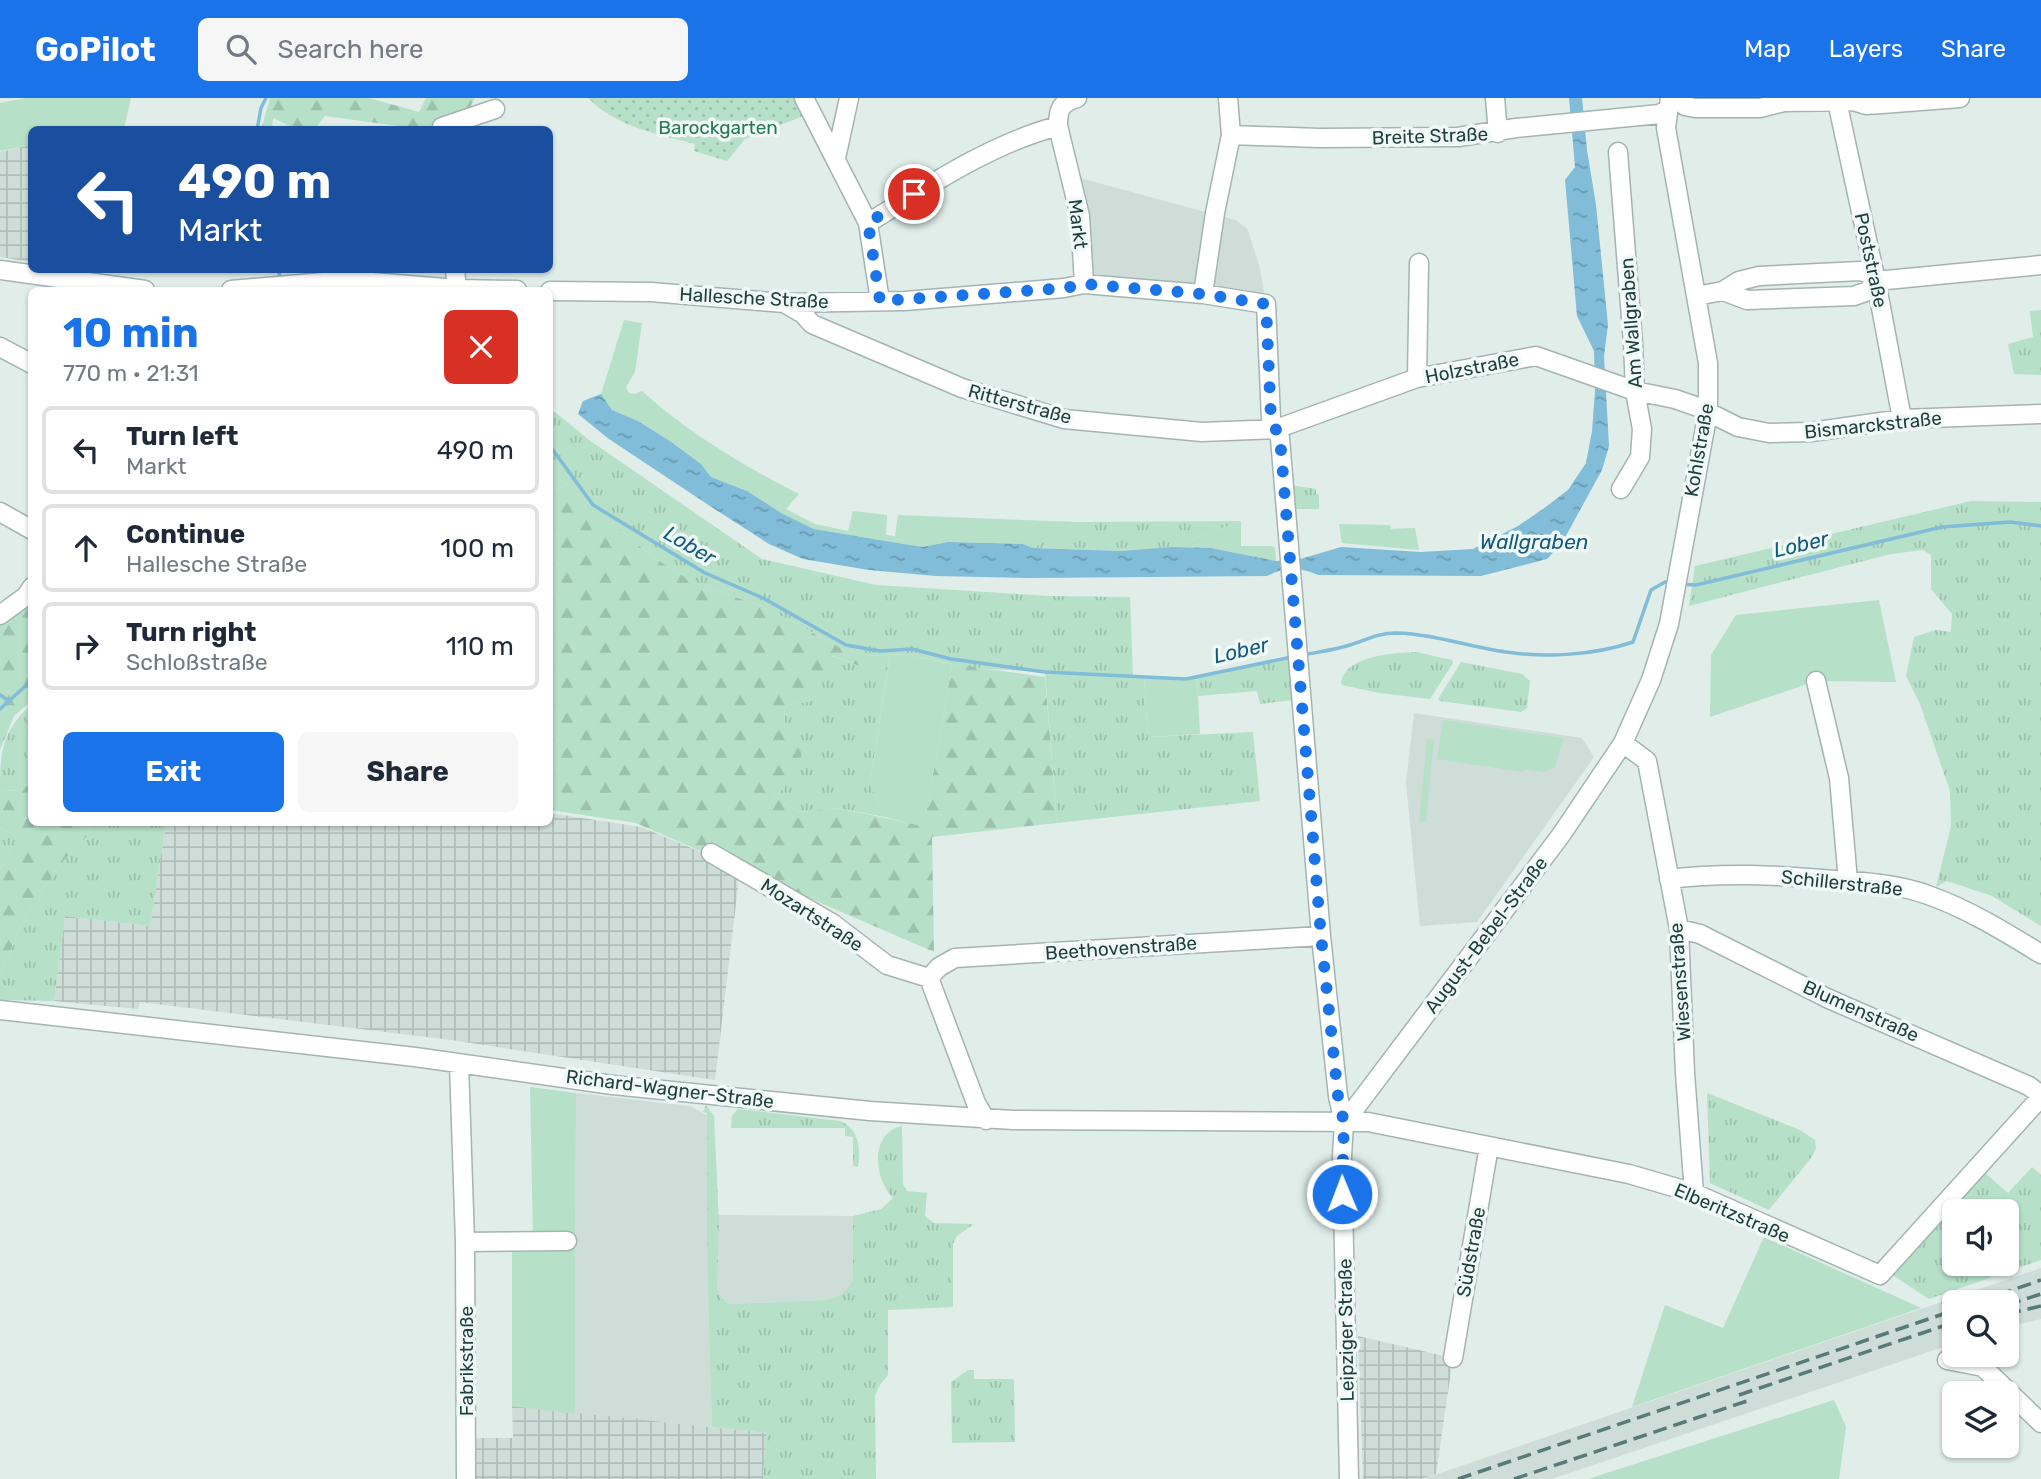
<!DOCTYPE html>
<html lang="en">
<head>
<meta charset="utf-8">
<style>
	:root { --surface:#fff; --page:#f6f6f7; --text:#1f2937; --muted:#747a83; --line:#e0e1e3; --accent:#1a73e8 }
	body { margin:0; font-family:Rubik,sans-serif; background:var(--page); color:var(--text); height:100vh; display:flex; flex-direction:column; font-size:26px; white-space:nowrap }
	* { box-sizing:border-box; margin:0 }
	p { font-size:23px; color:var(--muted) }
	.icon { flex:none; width:38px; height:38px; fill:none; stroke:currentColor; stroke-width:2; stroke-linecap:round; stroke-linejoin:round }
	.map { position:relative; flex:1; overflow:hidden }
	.panel { position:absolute; left:28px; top:189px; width:525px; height:539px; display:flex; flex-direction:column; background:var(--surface); border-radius:10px; box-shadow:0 2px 5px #0004 }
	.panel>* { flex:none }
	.banner { position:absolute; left:28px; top:28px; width:525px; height:147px; border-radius:10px; box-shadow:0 2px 5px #0004; background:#1a4fa0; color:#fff; overflow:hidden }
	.buttons { position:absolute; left:1942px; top:1101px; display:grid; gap:14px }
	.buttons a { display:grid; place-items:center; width:77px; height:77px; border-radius:10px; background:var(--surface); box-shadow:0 2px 5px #0004; font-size:35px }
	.pin { position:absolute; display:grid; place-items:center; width:60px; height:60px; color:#fff; margin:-30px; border:4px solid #fff; border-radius:50%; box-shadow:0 2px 7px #0007 }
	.me { position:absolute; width:77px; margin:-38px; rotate:359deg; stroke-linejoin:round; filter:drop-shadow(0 0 5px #0008) }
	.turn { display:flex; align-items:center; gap:24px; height:147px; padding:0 35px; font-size:32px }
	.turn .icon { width:91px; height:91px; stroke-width:2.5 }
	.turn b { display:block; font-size:49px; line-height:60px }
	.round { display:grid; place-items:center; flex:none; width:74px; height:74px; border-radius:10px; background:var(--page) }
	.summary { display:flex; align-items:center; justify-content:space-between; height:119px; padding:0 35px }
	h1 { font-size:42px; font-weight:700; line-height:52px; color:var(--accent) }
	.action { display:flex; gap:14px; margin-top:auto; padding:14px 35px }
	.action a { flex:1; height:80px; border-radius:10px; background:var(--accent); color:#fff; font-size:28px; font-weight:700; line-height:80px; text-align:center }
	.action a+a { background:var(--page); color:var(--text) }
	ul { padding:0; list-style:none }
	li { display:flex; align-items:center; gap:21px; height:88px; margin:0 14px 10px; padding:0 21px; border:4px solid var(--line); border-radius:10px }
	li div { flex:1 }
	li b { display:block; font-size:26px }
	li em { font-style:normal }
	header { display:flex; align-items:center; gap:42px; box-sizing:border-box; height:98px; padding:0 35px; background:var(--accent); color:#fff }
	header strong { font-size:33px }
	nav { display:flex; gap:38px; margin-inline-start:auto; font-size:24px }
	.search { width:490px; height:63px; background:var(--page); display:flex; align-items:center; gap:18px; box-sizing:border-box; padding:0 24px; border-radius:10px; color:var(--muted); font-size:26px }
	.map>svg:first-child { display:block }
</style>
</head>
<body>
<header>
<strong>GoPilot</strong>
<div class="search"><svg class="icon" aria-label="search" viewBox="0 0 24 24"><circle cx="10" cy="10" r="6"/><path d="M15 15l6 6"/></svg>Search here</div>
<nav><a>Map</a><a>Layers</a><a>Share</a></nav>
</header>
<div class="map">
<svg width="2041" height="1381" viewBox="0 0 2041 1381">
	<defs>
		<pattern id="industrial-grid" width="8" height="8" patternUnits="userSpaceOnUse" patternTransform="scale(1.75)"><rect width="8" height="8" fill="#ceddd8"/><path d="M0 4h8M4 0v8" fill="none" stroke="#b0bfba"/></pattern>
		<pattern id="grass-tufts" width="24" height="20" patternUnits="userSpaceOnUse" patternTransform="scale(1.75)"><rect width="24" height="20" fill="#b6e0c8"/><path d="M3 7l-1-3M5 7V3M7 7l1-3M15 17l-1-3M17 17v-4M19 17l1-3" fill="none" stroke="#9cc1ad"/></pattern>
		<pattern id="forest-firs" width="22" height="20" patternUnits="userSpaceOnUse" patternTransform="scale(1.75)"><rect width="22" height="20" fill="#b6e0c8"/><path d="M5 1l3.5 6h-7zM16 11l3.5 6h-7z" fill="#9cc1ad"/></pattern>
		<pattern id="park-dots" width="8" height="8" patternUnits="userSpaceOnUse" patternTransform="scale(1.75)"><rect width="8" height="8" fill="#b6e0c8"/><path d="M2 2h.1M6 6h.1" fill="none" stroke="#9cc1ad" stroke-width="1.8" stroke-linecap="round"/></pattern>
		<pattern id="water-ripples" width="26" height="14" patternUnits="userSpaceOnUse" patternTransform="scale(1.75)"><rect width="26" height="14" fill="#81bcd8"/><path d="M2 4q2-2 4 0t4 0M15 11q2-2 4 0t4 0" fill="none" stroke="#699ab0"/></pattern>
	</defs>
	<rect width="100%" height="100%" fill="#e0ede9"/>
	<path fill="#ceddd8" d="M 1069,77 L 1235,122 L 1247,130 L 1260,170 L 1266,206 L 1084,186 Z
		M 1414,615 L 1582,640 L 1594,659 L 1477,824 L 1420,828 L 1406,685 Z
		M 576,995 L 690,1008 L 707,1017 L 712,1329 L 575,1316 Z
		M 718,1117 L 853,1118 L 853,1182 L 849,1190 L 839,1199 L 825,1202 L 730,1206 L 722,1201 L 717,1190 Z
		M 2041,1170 L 2041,1221 L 2007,1229 L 2007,1204 L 1955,1204 L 1955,1245 L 1552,1381 L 1423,1381 Z"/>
	<path fill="url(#industrial-grid)" d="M 31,47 L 32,47 L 31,164 L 0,159 L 0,54 Z
		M 550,715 L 641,729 L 737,769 L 738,789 L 715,982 L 451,942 L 140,904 L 138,911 L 54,903 L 65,818 L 150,828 L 166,725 L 550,724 Z
		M 1358,1238 L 1453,1260 L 1436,1376 L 1421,1381 L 1363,1381 Z
		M 512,1308 L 766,1335 L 763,1381 L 465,1381 L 466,1340 L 513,1340 Z"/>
	<path fill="url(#grass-tufts)" fill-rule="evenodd" d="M 2041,212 L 2041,277 L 2014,276 L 2008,246 L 2033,239 L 2030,213 Z
		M 555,314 L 589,342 L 762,461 L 876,487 L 1049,498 L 1130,499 L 1133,578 L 1144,579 L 1148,639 L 1253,634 L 1260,703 L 1057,725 L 1045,574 L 972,570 L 906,556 L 869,558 L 843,551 L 764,509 L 692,484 L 650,457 L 550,373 L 550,315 Z
		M 1290,387 L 1316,391 L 1316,396 L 1319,396 L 1319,411 L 1291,411 Z
		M 1971,403 L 2041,404 L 2041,828 L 1992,798 L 1947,783 L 1936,789 L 1951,728 L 1950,693 L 1920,606 L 1906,578 L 1914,539 L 1936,532 L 1951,534 L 1952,516 L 1931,491 L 1931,457 L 1923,452 L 1891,456 L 1689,508 L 1695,468 Z
		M 1241,423 L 1172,449 L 1120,453 L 1033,450 L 1076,424 Z
		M 1416,554 L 1452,562 L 1453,565 L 1430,601 L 1379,595 L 1342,587 L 1341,584 C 1347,557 1393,555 1416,554 Z
		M 832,558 L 867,571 L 888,569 L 870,686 L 885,719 L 837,710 L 799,714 L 774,699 L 794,679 L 784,630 L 785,608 L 814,602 Z
		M 1290,560 L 1293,602 L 1260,606 L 1257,593 L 1198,598 L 1197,579 Z
		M 1461,564 L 1522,576 L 1530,583 L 1527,610 L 1521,614 L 1440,603 L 1438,601 Z
		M 31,607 L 31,686 L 20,692 L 0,693 C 0,656 1,634 31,607 Z
		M 91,725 L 166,725 L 150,828 L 65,818 L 54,903 L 0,902 L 0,878 L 25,817 L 64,762 L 87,738 Z
		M 0,730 L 17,739 L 0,771 Z
		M 1707,995 L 1800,1032 L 1815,1042 L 1816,1051 L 1811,1060 L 1769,1112 L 1710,1085 Z
		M 706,1007 L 714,1018 L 719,1125 L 717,1190 L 722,1201 L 730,1206 L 825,1202 C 839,1199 846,1195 853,1182 L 853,1118 L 881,1111 L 893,1100 C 874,1081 869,1035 902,1028 L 903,1086 L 907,1093 L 927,1095 L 925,1118 L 934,1125 L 974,1126 L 957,1138 L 953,1146 L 953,1209 L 888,1212 L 888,1277 L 880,1287 L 875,1297 L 876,1381 L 763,1381 L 766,1335 L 712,1329 L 707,1147 L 707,1015 L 703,1014 Z
		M 738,1011 L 840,1023 C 859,1030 861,1051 858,1069 L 853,1068 L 853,1039 L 845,1038 L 845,1030 L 731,1030 L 732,1018 Z
		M 2032,1069 L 2041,1077 L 2041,1162 L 1929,1201 L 1891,1176 L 1985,1075 L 2008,1095 ZM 1955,1113 L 2007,1113 L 2007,1166 L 1955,1166 Z
		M 968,1272 L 974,1272 L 974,1281 L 1014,1281 L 1015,1344 L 952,1345 L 951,1284 Z"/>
	<path fill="url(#forest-firs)" d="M 270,0 L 369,0 L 419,14 L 426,0 L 475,0 L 461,26 L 440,31 L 421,31 L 325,18 L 317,28 L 294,30 L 273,20 L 272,31 L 261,32 Z
		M 550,373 L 650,457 L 692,484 L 764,509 L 843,551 L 869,558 L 890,557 L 888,569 L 867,571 L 833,558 L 814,602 L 785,608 L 784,630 L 802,654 L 795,679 L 774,699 L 799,714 L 837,710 L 924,728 L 952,566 L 1045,579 L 1057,725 L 932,739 L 934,854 L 636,725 L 550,712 Z
		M 31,502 L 31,603 L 14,618 L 0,652 L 0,517 Z
		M 31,686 L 32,724 L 91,725 L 87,738 L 64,762 L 25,817 L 0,878 L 0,771 L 17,739 L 0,730 L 0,693 L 20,692 Z"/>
	<path fill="url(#park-dots)" d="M 588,0 L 797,0 L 806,17 L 745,41 L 727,63 L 694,53 L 695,46 C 657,36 617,29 588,0 Z"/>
	<path fill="#b6e0c8" d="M 26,0 L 131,0 L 124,31 L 32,32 L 31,47 L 0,53 L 0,5 Z
		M 624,222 L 642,225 L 635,274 L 626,289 L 629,295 L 634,296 L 642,293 C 687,334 745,369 799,396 L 786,411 L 815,426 L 848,433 L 853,413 L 887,417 L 886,437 L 895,438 L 898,417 L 1076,424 L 1033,450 L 1023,446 L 948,444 L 922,449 L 814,431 L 783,416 L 747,393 L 711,379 L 701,366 L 670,343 L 638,323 L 612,312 L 601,296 Z
		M 1241,423 L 1241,448 L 1272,448 L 1275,450 L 1276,463 L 1211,450 L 1172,449 Z
		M 1339,426 L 1390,427 L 1391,431 L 1415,430 L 1419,452 L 1342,445 Z
		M 1879,502 L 1896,584 L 1816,583 L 1710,619 L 1711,557 L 1736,517 Z
		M 906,556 L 952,566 L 924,729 L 885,719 L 870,686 L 890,557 Z
		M 1144,579 L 1186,581 L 1197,579 L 1200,636 L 1148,639 Z
		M 1443,622 L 1563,640 L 1555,669 L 1543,674 L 1524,671 L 1523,674 L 1437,661 Z
		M 1427,641 L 1434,642 L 1426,724 L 1419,723 Z
		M 530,989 L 576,995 L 575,1316 L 512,1308 L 512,1143 L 533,1143 Z
		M 1764,1139 L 1921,1210 L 1632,1309 L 1665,1207 L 1723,1230 Z
		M 1834,1302 L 1846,1329 L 1839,1381 L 1588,1381 Z"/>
	<path fill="url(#water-ripples)" d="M 1569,0 L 1582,0 L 1587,52 L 1596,107 L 1608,227 L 1604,258 L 1609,348 L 1602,372 L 1562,445 L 1547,461 L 1481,478 L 1318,477 C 1298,469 1286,469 1267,478 L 1028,480 L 936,478 L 869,472 L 803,461 L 769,446 L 710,408 L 609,341 L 578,316 L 583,303 L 601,296 L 612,312 L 638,323 L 670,343 L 701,366 L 711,379 L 747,393 L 783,416 L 814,431 L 922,449 L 948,444 L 1023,446 L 1033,450 L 1120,453 L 1172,449 L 1211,450 L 1276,463 L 1297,462 L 1341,449 L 1421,454 L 1473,451 L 1518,428 L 1543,411 L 1568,392 L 1586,365 L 1592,333 L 1595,293 L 1594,253 L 1577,218 L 1565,82 L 1575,69 Z"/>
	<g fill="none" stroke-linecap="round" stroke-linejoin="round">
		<path stroke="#81bcd8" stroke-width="3.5" d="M 257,32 L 261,10 L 266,0
			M 278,172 L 281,181
			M 550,348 L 593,407 L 705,475 L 763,500 L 846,547 L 880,553 L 912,551 L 951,561 L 1045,574 L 1186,581 L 1292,559
			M 1680,486 L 1696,487 L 1942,429 L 2010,424 L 2041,428
			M 1303,557 C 1318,554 1334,552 1350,547 C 1366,542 1378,535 1396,535 C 1435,536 1468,549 1506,554 C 1546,560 1595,557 1633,544 L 1651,492 L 1665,484 L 1669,485
			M 0,597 L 9,603
			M 0,611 L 32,582"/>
		<defs>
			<path id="minor" d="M 804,0 L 868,125 L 880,203
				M 1077,0 C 1060,5 1058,12 1058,28 L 1080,118 L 1084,186
				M 1495,0 L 1498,35
				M 1677,0 L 1685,8 L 1695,10 L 1760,10 L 1784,4 L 1853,3 L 1866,7 L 1882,6 L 1960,0
				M 1837,3 L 1876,183 L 1902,321
				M 442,32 L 442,29 L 495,11
				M 1231,37 L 1319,40 L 1458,39 L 1516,30 L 1660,16 L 1668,11
				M 1618,54 L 1633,245 L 1635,293 L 1642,331 L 1640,359 L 1621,391
				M 836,60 L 849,0
				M 868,125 C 928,88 990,46 1058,28
				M 0,172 L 145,192
				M 455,172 L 457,191
				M 231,192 L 347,182 L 457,191 L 517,192
				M 550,193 L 651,194 L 784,205 L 905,203 L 1064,190 L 1084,186 L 1203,196 L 1266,206 L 1271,321 L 1280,340 L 1321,838 L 1338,998 L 1344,1025 L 1342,1058 L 1349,1381
				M 1723,193 L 1747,202 L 1854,198 L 1868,193 L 1876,183 L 2041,167
				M 1203,196 L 1215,115 L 1231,37 L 1228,0
				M 1696,198 L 1723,193 L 1739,183 L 1759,178 L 1860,173 L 1868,175 L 1876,183
				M 784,205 L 803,216 L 812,226 L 962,290 L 1064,321 L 1202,334 L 1276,331 L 1417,280 L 1536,258 L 1635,293 L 1675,301 L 1698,309 L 1738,329 L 1769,335 L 1811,334 L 1902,321 L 2041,316
				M 0,249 L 32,266
				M 1417,280 L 1419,165
				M 0,414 L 32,432
				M 0,517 L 26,498 L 32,489
				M 1816,583 L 1839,680 L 1848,783
				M 1623,645 L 1647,663 L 1679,831 L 1685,975 L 1694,1095
				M 711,755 L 832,825 L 887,867 L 929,880
				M 1669,781 C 1724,774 1778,777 1834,782 C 1865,784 1898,786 1928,797 C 1968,811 2005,834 2041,856
				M 1679,831 L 1700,836 L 1829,901 L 2029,988 L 2041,997
				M 929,880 L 939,869 L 955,860 L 1321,838
				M 929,880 L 976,1005 L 986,1022
				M 0,912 L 415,959 L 613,987 L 870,1013 L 1013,1022 L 1368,1024 L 1629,1076 L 1694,1095 L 1880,1177 L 2041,999
				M 459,966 L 465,1144 L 466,1381
				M 1344,1025 L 1561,737 L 1623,645 L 1651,582 L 1669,526 L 1708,314 L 1708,265 L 1666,30 L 1670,0
				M 465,1144 L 567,1143
				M 1453,1260 L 1489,1048
				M 1947,1262 L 1983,1269 L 2041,1325"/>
		</defs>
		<use href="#minor" stroke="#a2b5b2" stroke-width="21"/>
		<use href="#minor" stroke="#fff" stroke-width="18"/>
		<path stroke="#597b77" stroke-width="3.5" stroke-dasharray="14 7" stroke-linecap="butt" d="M 1978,1204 L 2041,1182
			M 2007,1207 L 2041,1196
			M 2007,1216 L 2041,1208
			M 1739,1297 L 1955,1224
			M 1458,1381 L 1955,1212
			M 1514,1381 L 1753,1301"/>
	</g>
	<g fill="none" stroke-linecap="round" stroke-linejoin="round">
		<path stroke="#1a73e8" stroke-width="12" stroke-dasharray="0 21.6" d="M 914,96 L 868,125 L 880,203 L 1065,190 L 1084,186 L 1203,196 L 1266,206 L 1271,321 L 1280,340 L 1321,838 L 1338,998 L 1344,1025 L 1342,1096"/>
	</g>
	<g text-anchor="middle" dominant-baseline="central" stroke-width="7" stroke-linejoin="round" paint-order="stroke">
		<g font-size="19" fill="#247a54" stroke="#f1f9f6">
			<text x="718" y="29">Barockgarten</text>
		</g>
		<g font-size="19" fill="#1e3f3c" stroke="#f1f9f6">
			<text transform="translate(1430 38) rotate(-2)">Breite Straße</text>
			<text transform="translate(1078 126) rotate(83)">Markt</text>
			<text transform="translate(1871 162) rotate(78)">Poststraße</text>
			<text transform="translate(754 200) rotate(3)">Hallesche Straße</text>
			<text transform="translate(1631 225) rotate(-94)">Am Wallgraben</text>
			<text transform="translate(1472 270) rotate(-11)">Holzstraße</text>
			<text transform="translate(1020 306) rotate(15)">Ritterstraße</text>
			<text transform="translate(1873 327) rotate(-6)">Bismarckstraße</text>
			<text transform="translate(1699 352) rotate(-80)">Kohlstraße</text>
			<text transform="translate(1842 785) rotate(6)">Schillerstraße</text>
			<text transform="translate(812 817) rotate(33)">Mozartstraße</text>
			<text transform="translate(1486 837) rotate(-53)">August-Bebel-Straße</text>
			<text transform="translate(1121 850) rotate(-4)">Beethovenstraße</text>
			<text transform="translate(1680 884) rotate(-94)">Wiesenstraße</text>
			<text transform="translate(1861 913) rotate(24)">Blumenstraße</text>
			<text transform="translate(670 991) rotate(7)">Richard-Wagner-Straße</text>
			<text transform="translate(1732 1115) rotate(23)">Elberitzstraße</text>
			<text transform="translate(1471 1154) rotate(-80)">Südstraße</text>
			<text transform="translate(1346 1232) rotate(-91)">Leipziger Straße</text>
			<text transform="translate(466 1263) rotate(-90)">Fabrikstraße</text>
		</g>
		<g font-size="21" font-style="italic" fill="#125c82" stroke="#f1f9f6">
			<text x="1534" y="443">Wallgraben</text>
			<text transform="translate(1801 446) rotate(-13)">Lober</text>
			<text transform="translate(690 447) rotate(30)">Lober</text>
			<text transform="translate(1241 552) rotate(-13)">Lober</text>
		</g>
	</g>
</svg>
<div class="buttons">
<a><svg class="icon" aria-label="sound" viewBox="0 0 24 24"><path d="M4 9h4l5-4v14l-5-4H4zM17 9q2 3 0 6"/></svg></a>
<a><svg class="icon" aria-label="search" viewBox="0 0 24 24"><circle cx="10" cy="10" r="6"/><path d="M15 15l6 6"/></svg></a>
<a><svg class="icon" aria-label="layers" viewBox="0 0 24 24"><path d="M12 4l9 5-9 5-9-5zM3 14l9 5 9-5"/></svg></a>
</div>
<div class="pin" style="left:914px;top:96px;background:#d93025"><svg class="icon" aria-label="arrive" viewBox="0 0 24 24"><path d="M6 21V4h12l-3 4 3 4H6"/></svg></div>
<svg class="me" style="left:1342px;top:1096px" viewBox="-20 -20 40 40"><circle r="17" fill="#1a73e8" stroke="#fff" stroke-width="3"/><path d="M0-11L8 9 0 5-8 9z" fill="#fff"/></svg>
<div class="banner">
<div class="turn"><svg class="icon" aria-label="left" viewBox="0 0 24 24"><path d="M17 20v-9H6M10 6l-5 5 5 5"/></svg><div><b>490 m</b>Markt</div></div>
</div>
<section class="panel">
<div class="summary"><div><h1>10 min</h1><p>770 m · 21:31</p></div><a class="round" style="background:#d93025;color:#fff"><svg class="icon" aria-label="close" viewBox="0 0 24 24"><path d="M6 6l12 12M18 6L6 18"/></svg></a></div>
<ul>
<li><svg class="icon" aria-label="left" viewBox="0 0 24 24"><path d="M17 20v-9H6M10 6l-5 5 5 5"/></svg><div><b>Turn left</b><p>Markt</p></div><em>490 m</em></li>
<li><svg class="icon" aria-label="ahead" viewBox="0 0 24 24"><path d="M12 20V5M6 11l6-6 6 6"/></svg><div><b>Continue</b><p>Hallesche Straße</p></div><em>100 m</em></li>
<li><svg class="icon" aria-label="right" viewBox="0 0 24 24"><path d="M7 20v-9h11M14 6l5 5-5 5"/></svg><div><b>Turn right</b><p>Schloßstraße</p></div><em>110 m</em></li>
</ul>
<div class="action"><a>Exit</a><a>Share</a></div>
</section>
</div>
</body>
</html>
